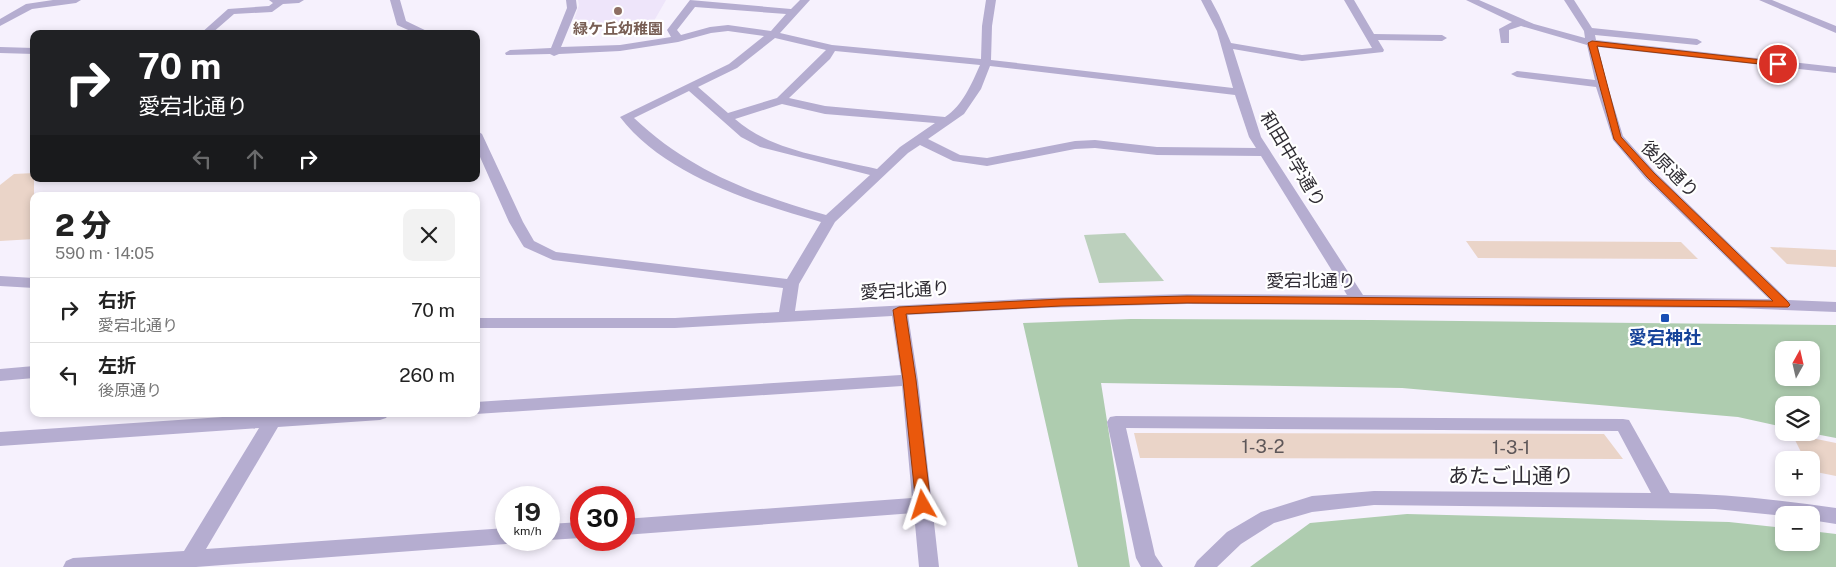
<!DOCTYPE html>
<html lang="ja">
<head>
<meta charset="utf-8">
<style>
	:root { --surface:#fff; --page:#f2f2f2; --text:#222; --muted:#767676; --line:#e0e0e0 }
	body { margin:0; font-family:"Public Sans","Noto Sans JP",sans-serif; background:var(--page); color:var(--text); height:100vh; display:flex; flex-direction:column; font-size:19px; white-space:nowrap }
	* { box-sizing:border-box; margin:0 }
	p { font-size:16px; color:var(--muted) }
	.icon { flex:none; width:28px; height:28px; fill:none; stroke:currentColor; stroke-width:2; stroke-linecap:round; stroke-linejoin:round }
	.map { position:relative; flex:1; overflow:hidden }
	.details { position:absolute; left:30px; top:192px; width:450px; height:225px; display:flex; flex-direction:column; background:var(--surface); border-radius:10px; box-shadow:0 2px 8px #0003 }
	.details>* { flex:none }
	.banner { position:absolute; left:30px; top:30px; width:450px; height:152px; border-radius:10px; box-shadow:0 2px 8px #0003; background:#202124; color:#fff; overflow:hidden }
	.needle { width:32px; rotate:8deg }
	.fabs { position:absolute; left:1775px; top:341px; display:grid; gap:10px }
	.fabs a { display:grid; place-items:center; width:45px; height:45px; border-radius:10px; background:var(--surface); box-shadow:0 2px 8px #0003; font-size:25px }
	.speed { position:absolute; left:495px; top:486px; display:flex; gap:10px; font-size:25px; font-weight:700; text-align:center }
	.speed>* { display:grid; place-content:center; width:65px; height:65px; border-radius:50%; background:var(--surface); box-shadow:0 2px 8px #0003; line-height:1 }
	.speed small { font-size:12px; font-weight:400 }
	.speed .limit { border:8px solid #d22; background:#fff; color:#111 }
	.pin { position:absolute; display:grid; place-items:center; width:42px; height:42px; color:#fff; margin:-21px; border:2px solid #fff; border-radius:50%; box-shadow:0 1px 5px #0007 }
	.me { position:absolute; width:55px; margin:-28px; rotate:354deg; stroke-linejoin:round; filter:drop-shadow(0 0 4px #0008) }
	.turn { display:flex; align-items:center; gap:18px; height:105px; padding:0 25px; font-size:22px }
	.turn .icon { width:65px; height:65px; stroke-width:2.5 }
	.turn b { display:block; font-size:35px; line-height:42px }
	.lanes { display:flex; align-items:center; height:48px; padding:0 25px; background:#0003; justify-content:center; gap:25px; direction:ltr }
	.lanes .off { opacity:.35 }
	.round { display:grid; place-items:center; flex:none; width:52px; height:52px; border-radius:10px; background:var(--page) }
	.summary { display:flex; align-items:center; justify-content:space-between; height:85px; padding:0 25px }
	h1 { font-size:30px; font-weight:800; line-height:38px }
	ul { padding:0; list-style:none }
	li { display:flex; align-items:center; gap:15px; height:65px; padding:0 25px; border-top:1px solid var(--line) }
	li div { flex:1 }
	li b { display:block; font-size:19px }
	li em { font-style:normal }
	.map>svg:first-child { display:block }
</style>
</head>
<body>
<div class="map">
<svg width="1836" height="567" viewBox="0 0 1836 567">
	<rect width="100%" height="100%" fill="#f6f1fd"/>
	<path fill="#eee5fa" d="M 578,0 L 666,0 L 651,26 L 571,29 L 579,5 Z"/>
	<path fill="#bcd0bd" d="M 1125,233 L 1164,281 L 1099,283 L 1084,235 Z"/>
	<path fill="#aeccaf" fill-rule="evenodd" d="M 1131,319 L 1372,320 L 1836,325 L 1836,438 L 1810,433 L 1811,405 L 1784,405 L 1784,427 L 1738,417 L 1402,388 L 1101,383 L 1130,567 L 1078,567 L 1023,323 ZM 1784,350 L 1811,350 L 1811,378 L 1784,378 Z
		M 1407,514 L 1729,522 L 1784,528 L 1784,542 L 1811,542 L 1811,531 L 1836,534 L 1836,567 L 1250,567 L 1310,523 Z"/>
	<path fill="#ead4c8" d="M 34,173 L 34,239 L 0,241 L 0,185 L 14,174 Z
		M 1466,241 L 1681,242 L 1698,259 L 1478,258 Z
		M 1770,247 L 1836,250 L 1836,267 L 1787,264 Z
		M 1134,433 L 1604,434 L 1623,459 L 1140,458 Z
		M 1792,434 L 1836,443 L 1836,476 L 1811,471 L 1811,460 L 1805,460 Z"/>
	<g fill="none" stroke-linecap="round" stroke-linejoin="round">
		<path fill="#b5add0" fill-rule="evenodd" d="M 53,0 L 81,0 L 76,3 L 32,9 L 0,26 L 0,19 L 26,4 Z
			M 269,0 L 304,0 L 299,3 L 283,4 L 272,12 L 234,14 L 211,34 L 200,34 L 228,9 L 269,6 L 273,3 Z
			M 390,0 L 400,0 L 406,21 L 433,34 L 417,34 L 397,25 Z
			M 566,0 L 576,0 L 577,8 L 561,47 L 620,45 L 671,37 L 667,30 L 690,0 L 791,9 L 800,0 L 810,0 L 780,33 L 832,45 L 981,59 L 982,26 L 986,0 L 996,0 L 992,26 L 991,60 L 1233,88 L 1217,31 L 1201,0 L 1211,0 L 1219,15 L 1231,43 L 1302,55 L 1372,48 L 1344,0 L 1354,0 L 1374,34 L 1442,35 L 1447,38 L 1442,41 L 1378,40 L 1384,50 L 1383,52 L 1302,61 L 1233,49 L 1261,137 L 1363,295 L 1769,299 L 1645,178 L 1613,140 L 1596,87 L 1517,77 L 1511,74 L 1517,71 L 1595,80 L 1587,45 L 1521,26 L 1509,30 L 1509,43 L 1501,43 L 1499,29 L 1512,22 L 1466,0 L 1479,0 L 1534,24 L 1585,38 L 1584,31 L 1564,0 L 1574,0 L 1592,28 L 1697,39 L 1702,42 L 1697,45 L 1595,35 L 1596,40 L 1836,67 L 1836,73 L 1598,47 L 1607,84 L 1623,136 L 1655,172 L 1788,300 L 1836,302 L 1836,312 L 1735,308 L 1187,304 L 1042,308 L 908,315 L 918,380 L 939,567 L 919,567 L 914,513 L 624,535 L 624,519 L 912,498 L 902,386 L 476,414 L 474,414 L 476,414 L 476,402 L 901,375 L 892,316 L 675,328 L 476,328 L 476,318 L 675,318 L 779,312 L 783,288 L 553,260 L 524,247 L 522,244 L 509,222 L 476,148 L 476,130 L 482,134 L 523,222 L 534,241 L 556,252 L 787,279 L 821,222 C 754,203 664,175 620,117 L 729,64 L 764,36 L 728,31 L 711,33 L 678,42 L 620,51 L 559,54 L 554,56 L 550,54 L 506,55 L 505,53 L 510,50 L 551,48 L 567,8 ZM 695,7 L 786,14 L 771,31 L 728,25 L 710,27 L 681,35 L 677,30 ZM 775,38 L 826,50 L 777,98 L 728,113 L 698,87 L 737,68 ZM 835,51 L 980,65 C 971,85 963,105 945,117 L 825,106 L 789,98 L 830,59 ZM 990,66 L 1235,95 L 1249,137 L 1256,148 L 1157,147 L 1095,140 L 1075,141 L 987,158 L 960,155 L 928,139 L 964,114 L 981,89 ZM 689,91 L 741,137 L 760,147 L 870,175 L 826,215 C 753,194 690,171 634,118 ZM 782,104 L 825,114 L 935,123 L 900,147 L 877,169 C 828,157 773,152 735,119 ZM 920,145 L 953,161 L 987,166 L 1075,149 L 1095,148 L 1157,155 L 1261,156 L 1347,295 L 1187,294 L 1042,298 L 795,311 L 799,284 L 835,222 L 908,153 Z
			M 1759,0 L 1772,0 L 1836,26 L 1836,33 Z
			M 0,47 L 34,48 L 34,54 L 0,53 Z
			M 0,276 L 34,278 L 34,288 L 0,286 Z
			M 34,366 L 34,378 L 0,381 L 0,369 Z
			M 268,414 L 389,414 L 386,418 L 380,420 L 278,427 L 206,549 L 506,528 L 506,540 L 514,540 L 513,542 L 506,544 L 196,567 L 63,567 L 66,561 L 73,558 L 184,551 L 259,428 L 0,446 L 0,432 Z
			M 1116,416 L 1623,419 L 1629,420 L 1670,493 C 1726,494 1781,500 1836,508 L 1836,524 L 1811,520 L 1811,515 L 1784,516 L 1715,509 L 1374,505 L 1312,512 L 1274,523 L 1241,544 L 1217,567 L 1194,567 L 1197,561 L 1227,532 L 1261,512 L 1312,496 L 1374,491 L 1651,493 L 1618,431 L 1126,428 L 1155,555 L 1163,567 L 1141,567 L 1136,558 L 1107,422 L 1110,417 Z
			M 581,522 L 581,538 L 549,540 L 549,524 Z"/>
	</g>
	<path fill="#ea580c" stroke="#983908" d="M 1592,41 L 1780,62 L 1780,66 L 1778,66 L 1597,46 L 1621,137 L 1654,173 L 1788,302 L 1790,305 L 1788,307 L 1187,303 L 1061,306 L 906,314 L 916,380 L 931,505 L 929,509 L 923,511 L 918,509 L 916,505 L 903,380 L 893,310 L 899,307 L 1061,299 L 1187,296 L 1773,301 L 1647,177 L 1614,139 L 1588,43 Z"/>
	<circle fill="#8d6e63" stroke="#fff" stroke-width="2" cx="618" cy="11" r="5"/>
	<rect fill="#1a4fb4" stroke="#fff" stroke-width="2" x="1660" y="313" width="10" height="10" rx="2.5"/>
	<g text-anchor="middle" dominant-baseline="central" stroke-width="4.5" stroke-linejoin="round" paint-order="stroke">
		<g font-size="15" font-weight="bold" fill="#785e54" stroke="#fff">
			<text x="618" y="28">緑ケ丘幼稚園</text>
		</g>
		<g font-size="18" fill="#302d34" stroke="#fff">
			<text transform="translate(1293 159) rotate(59)">和田中学通り</text>
			<text transform="translate(1670 169) rotate(45)">後原通り</text>
			<text x="1311" y="280">愛宕北通り</text>
			<text transform="translate(905 290) rotate(-3)">愛宕北通り</text>
		</g>
		<g font-size="18" font-weight="bold" fill="#164399" stroke="#fff">
			<text x="1665" y="337">愛宕神社</text>
		</g>
		<g font-size="18" fill="#5e5759">
			<text x="1263" y="446">1-3-2</text>
			<text x="1511" y="447">1-3-1</text>
		</g>
		<g font-size="21" fill="#302d34" stroke="#fff">
			<text x="1511" y="475">あたご山通り</text>
		</g>
	</g>
</svg>
<div class="fabs">
<a><svg class="needle" viewBox="-14 -14 28 28"><path d="M0-13l5 13h-10z" fill="#e53935"/><path d="M0 13l5-13h-10z" fill="#767676"/></svg></a>
<a><svg class="icon" aria-label="layers" viewBox="0 0 24 24"><path d="M12 4l9 5-9 5-9-5zM3 14l9 5 9-5"/></svg></a>
<a>+</a>
<a>−</a>
</div>
<div class="speed"><div>19<small>km/h</small></div><div class="limit">30</div></div>
<div class="pin" style="left:1778px;top:64px;background:#d93025"><svg class="icon" aria-label="arrive" viewBox="0 0 24 24"><path d="M6 21V4h12l-3 4 3 4H6"/></svg></div>
<svg class="me" style="left:923px;top:505px" viewBox="-20 -20 40 40"><path d="M0-17L14 15 0 8-14 15z" fill="#ea580c" stroke="#fff" stroke-width="4"/></svg>
<div class="banner">
<div class="turn"><svg class="icon" aria-label="right" viewBox="0 0 24 24"><path d="M7 20v-9h11M14 6l5 5-5 5"/></svg><div><b>70 m</b>愛宕北通り</div></div>
<div class="lanes"><svg class="icon off" aria-label="left" viewBox="0 0 24 24"><path d="M17 20v-9H6M10 6l-5 5 5 5"/></svg><svg class="icon off" aria-label="ahead" viewBox="0 0 24 24"><path d="M12 20V5M6 11l6-6 6 6"/></svg><svg class="icon" aria-label="right" viewBox="0 0 24 24"><path d="M7 20v-9h11M14 6l5 5-5 5"/></svg></div>
</div>
<section class="details">
<div class="summary"><div><h1>2 分</h1><p>590 m · 14:05</p></div><a class="round"><svg class="icon" aria-label="close" viewBox="0 0 24 24"><path d="M6 6l12 12M18 6L6 18"/></svg></a></div>
<ul>
<li><svg class="icon" aria-label="right" viewBox="0 0 24 24"><path d="M7 20v-9h11M14 6l5 5-5 5"/></svg><div><b>右折</b><p>愛宕北通り</p></div><em>70 m</em></li>
<li><svg class="icon" aria-label="left" viewBox="0 0 24 24"><path d="M17 20v-9H6M10 6l-5 5 5 5"/></svg><div><b>左折</b><p>後原通り</p></div><em>260 m</em></li>
</ul>
</section>
</div>
</body>
</html>
